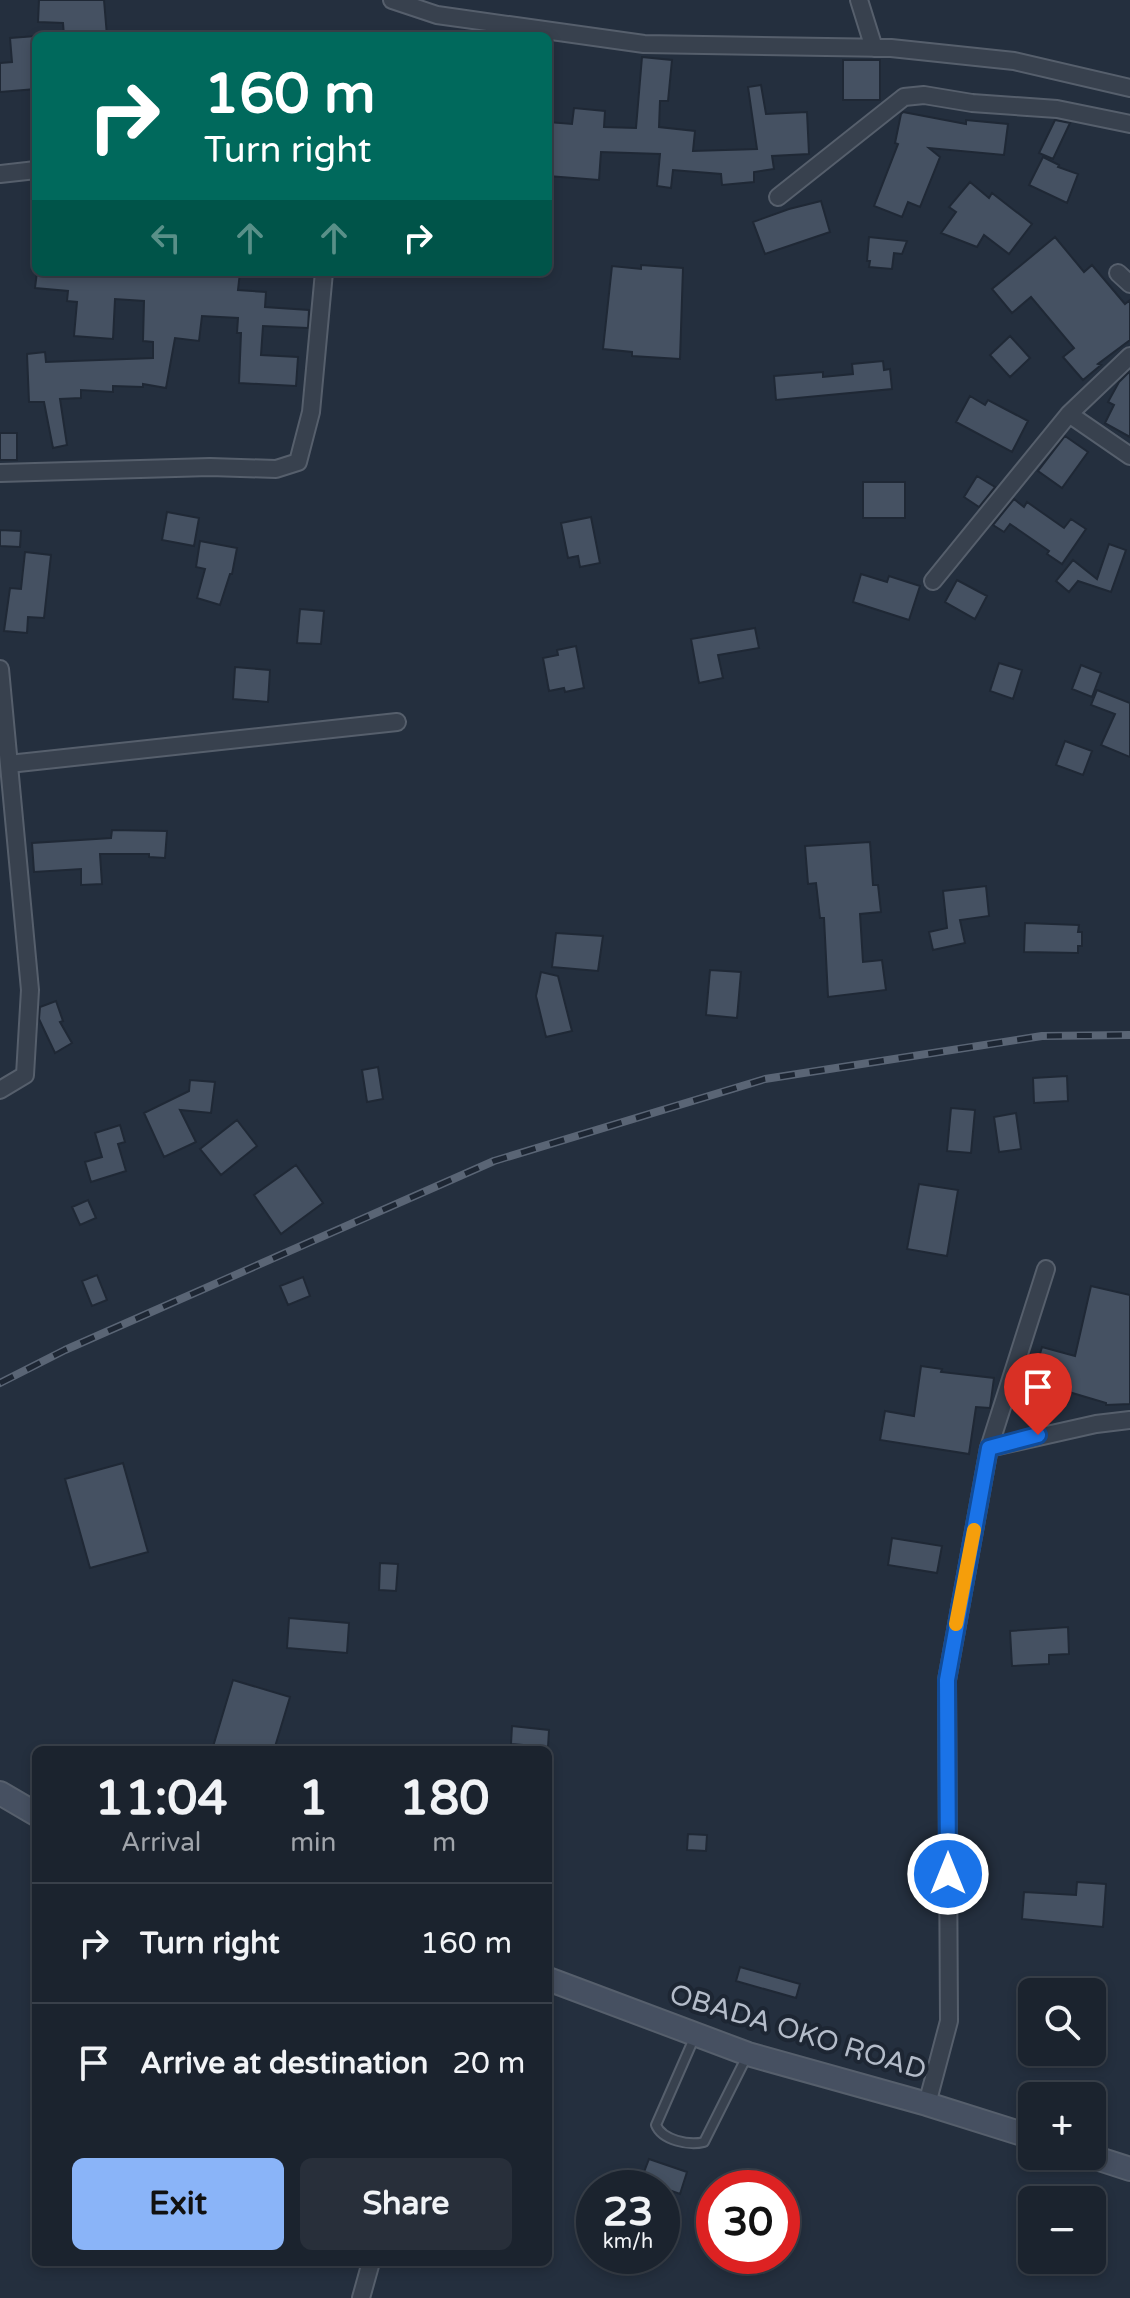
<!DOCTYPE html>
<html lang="en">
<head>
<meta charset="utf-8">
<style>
	:root { --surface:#1b232e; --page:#282f3a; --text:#f1f3f6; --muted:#a0a4aa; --line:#39404a; --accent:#8ab4f8 }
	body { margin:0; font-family:"Varela Round",sans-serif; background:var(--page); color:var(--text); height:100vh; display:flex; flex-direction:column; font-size:30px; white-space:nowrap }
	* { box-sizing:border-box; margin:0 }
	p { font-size:26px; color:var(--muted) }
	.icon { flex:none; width:44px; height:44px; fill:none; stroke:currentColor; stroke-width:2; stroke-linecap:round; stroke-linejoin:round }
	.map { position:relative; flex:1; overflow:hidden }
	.side { position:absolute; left:32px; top:1746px; width:520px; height:520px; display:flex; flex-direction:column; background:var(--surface); border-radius:12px; box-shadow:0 4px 12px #0003,0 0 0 2px var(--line) }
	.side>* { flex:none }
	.hud { position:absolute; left:32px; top:32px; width:520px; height:244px; border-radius:12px; box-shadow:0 4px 12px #0003,0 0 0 2px var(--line); background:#00695c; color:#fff; overflow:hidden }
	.buttons { position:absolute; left:1018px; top:1978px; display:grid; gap:16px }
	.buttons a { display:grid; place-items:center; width:88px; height:88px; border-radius:12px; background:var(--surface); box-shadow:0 4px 12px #0003,0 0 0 2px var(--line); font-size:40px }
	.speed { position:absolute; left:576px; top:2170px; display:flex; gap:16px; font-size:40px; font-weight:700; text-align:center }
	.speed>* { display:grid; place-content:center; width:104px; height:104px; border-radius:50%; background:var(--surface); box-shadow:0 4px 12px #0003,0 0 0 2px var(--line); line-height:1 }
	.speed small { font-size:20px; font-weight:400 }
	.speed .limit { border:12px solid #d22; background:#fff; color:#111 }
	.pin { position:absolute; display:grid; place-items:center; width:68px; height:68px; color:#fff; margin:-82px -34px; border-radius:50% 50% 50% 0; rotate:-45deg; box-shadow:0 0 8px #0007 }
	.pin .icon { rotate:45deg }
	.me { position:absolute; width:88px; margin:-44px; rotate:0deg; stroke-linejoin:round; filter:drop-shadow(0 0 6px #0008) }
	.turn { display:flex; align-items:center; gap:28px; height:168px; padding:0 40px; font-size:36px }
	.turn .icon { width:104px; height:104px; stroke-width:2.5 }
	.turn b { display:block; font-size:56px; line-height:68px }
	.lanes { display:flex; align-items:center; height:76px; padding:0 40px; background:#0003; justify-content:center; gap:40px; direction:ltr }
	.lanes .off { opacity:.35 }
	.eta { display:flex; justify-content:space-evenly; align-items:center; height:136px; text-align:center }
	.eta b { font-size:48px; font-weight:700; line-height:56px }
	.action { display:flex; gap:16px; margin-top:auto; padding:16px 40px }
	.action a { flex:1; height:92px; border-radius:12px; background:var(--accent); color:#111; font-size:32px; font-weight:700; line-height:92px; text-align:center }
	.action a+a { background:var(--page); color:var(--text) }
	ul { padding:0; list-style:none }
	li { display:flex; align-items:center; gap:24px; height:120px; padding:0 40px; border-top:2px solid var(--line) }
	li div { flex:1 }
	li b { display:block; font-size:30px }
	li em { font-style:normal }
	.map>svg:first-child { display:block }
</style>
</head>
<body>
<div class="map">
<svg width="1130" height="2298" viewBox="0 0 1130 2298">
	<rect width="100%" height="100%" fill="#242f3e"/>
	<path fill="#455162" stroke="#1f2835" stroke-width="2" d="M 39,0 L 104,0 L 107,36 L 64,36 L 63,23 L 38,22 Z
		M 36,36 L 36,89 L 0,92 L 0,63 L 12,62 L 10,38 Z
		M 642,57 L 672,60 L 668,101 L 660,101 L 659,127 L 695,131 L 693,151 L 757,149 L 748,87 L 761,85 L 766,114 L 807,112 L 809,154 L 772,156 L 774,169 L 754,172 L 754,182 L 722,185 L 721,174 L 673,170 L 671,188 L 657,186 L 660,154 L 601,152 L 599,180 L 548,176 L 548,122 L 572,124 L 574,108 L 605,111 L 604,127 L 636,128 Z
		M 843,60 L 880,60 L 880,100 L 843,100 Z
		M 903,112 L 966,124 L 966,120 L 1008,124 L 1004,155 L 929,148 L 940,157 L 920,207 L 908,202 L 902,217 L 874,206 L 898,144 L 895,143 L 901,114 Z
		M 1055,120 L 1070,123 L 1053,159 L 1039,153 Z
		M 1043,157 L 1059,165 L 1058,167 L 1078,174 L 1067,203 L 1029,185 Z
		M 970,182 L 989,198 L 992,193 L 1032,224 L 1009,254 L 984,235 L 977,247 L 941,233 L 956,212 L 949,207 Z
		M 821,201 L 830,232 L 765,254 L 753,222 L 789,209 Z
		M 869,237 L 907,241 L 902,254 L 894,253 L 892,269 L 869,267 L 870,261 L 867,261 Z
		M 1055,237 L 1084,272 L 1092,265 L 1125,304 L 1130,300 L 1130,340 L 1098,364 L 1101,365 L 1083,380 L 1063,357 L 1074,348 L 1031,297 L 1012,313 L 992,289 Z
		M 641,265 L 683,268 L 680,359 L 632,356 L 632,352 L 603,349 L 612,266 L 641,269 Z
		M 37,272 L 240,272 L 238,290 L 266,292 L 265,307 L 309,310 L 308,328 L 263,326 L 261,355 L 298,357 L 296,386 L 239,383 L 241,333 L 237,333 L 238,318 L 202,316 L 199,341 L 175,338 L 166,388 L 143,384 L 143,387 L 113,386 L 113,392 L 81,390 L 81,398 L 60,399 L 67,445 L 53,448 L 44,402 L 29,402 L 27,354 L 45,352 L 46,362 L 153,358 L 153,342 L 143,341 L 144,301 L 115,299 L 113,339 L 74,336 L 77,302 L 67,301 L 68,291 L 35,288 Z
		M 1010,336 L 1030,358 L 1010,377 L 990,355 Z
		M 883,361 L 884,370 L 890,369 L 892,389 L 776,400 L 774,376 L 823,372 L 823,377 L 853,374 L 852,364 Z
		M 1130,371 L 1130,437 L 1105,423 L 1114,405 L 1108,402 L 1119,382 Z
		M 970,396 L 985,405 L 988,400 L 1028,421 L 1012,452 L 956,422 Z
		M 0,433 L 17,433 L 17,460 L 0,460 Z
		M 1065,436 L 1088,452 L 1062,488 L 1038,471 Z
		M 977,476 L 995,487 L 979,507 L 964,497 Z
		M 863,482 L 905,482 L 905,518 L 863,518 Z
		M 1014,499 L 1024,507 L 1027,502 L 1064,528 L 1071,519 L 1086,529 L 1062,564 L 1047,554 L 1049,551 L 1010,524 L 1004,532 L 993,525 Z
		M 167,512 L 199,518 L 194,546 L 162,540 Z
		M 591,517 L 600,563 L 580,567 L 578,556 L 568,558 L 561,523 Z
		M 0,530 L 21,531 L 20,547 L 0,546 Z
		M 200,541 L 237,548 L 232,574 L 230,574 L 220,605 L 197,598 L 205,569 L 196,567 Z
		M 1109,544 L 1126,550 L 1111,592 L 1078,581 L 1069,592 L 1056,581 L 1073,560 L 1097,579 Z
		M 25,552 L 51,555 L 44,618 L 28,617 L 27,633 L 4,631 L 10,588 L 21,589 Z
		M 861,574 L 887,582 L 889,576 L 920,586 L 909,620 L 853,602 Z
		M 957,580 L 987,596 L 975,619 L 945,602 Z
		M 300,609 L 324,611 L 321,644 L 297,643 Z
		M 755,628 L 759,648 L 718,655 L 723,678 L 699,683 L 691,639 Z
		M 576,646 L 584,688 L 565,692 L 564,688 L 549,691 L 543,658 L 558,655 L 557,650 Z
		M 999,663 L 1022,670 L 1013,699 L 990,691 Z
		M 1081,665 L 1101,673 L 1092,697 L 1072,689 Z
		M 235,667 L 270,670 L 268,702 L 233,699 Z
		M 1097,690 L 1130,703 L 1130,757 L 1101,745 L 1115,714 L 1091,705 Z
		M 1065,741 L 1092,751 L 1083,775 L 1056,765 Z
		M 112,830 L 167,831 L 165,858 L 149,857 L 149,854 L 100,854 L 102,884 L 81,885 L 81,869 L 34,872 L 32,843 L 111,838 Z
		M 870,842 L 873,885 L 878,885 L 881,912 L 860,914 L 863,962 L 882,960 L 886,990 L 828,997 L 824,918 L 820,918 L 816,883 L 808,884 L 805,846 Z
		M 986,886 L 989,916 L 960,920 L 965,943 L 933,950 L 929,932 L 947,928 L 943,891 Z
		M 1025,923 L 1079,925 L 1078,932 L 1082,932 L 1082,946 L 1078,946 L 1078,953 L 1024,952 Z
		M 556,933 L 603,936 L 598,971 L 552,967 Z
		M 710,970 L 741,972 L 737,1018 L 706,1015 Z
		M 541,972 L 558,976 L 572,1031 L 546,1037 L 536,996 Z
		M 56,1001 L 63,1021 L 60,1022 L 72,1043 L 55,1053 L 39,1019 L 40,1007 Z
		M 378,1067 L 383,1099 L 367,1102 L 362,1070 Z
		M 1067,1076 L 1068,1101 L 1034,1103 L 1033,1078 Z
		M 190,1080 L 215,1082 L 211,1113 L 180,1110 L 196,1142 L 164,1157 L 144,1113 L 189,1091 Z
		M 951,1108 L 975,1110 L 971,1153 L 947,1151 Z
		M 1016,1113 L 1021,1149 L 999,1152 L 994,1117 Z
		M 237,1120 L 257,1146 L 221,1175 L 200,1149 Z
		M 120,1125 L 125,1142 L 118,1144 L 126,1171 L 91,1182 L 85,1162 L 102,1157 L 95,1133 Z
		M 296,1165 L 323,1203 L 281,1234 L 254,1195 Z
		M 919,1184 L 958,1190 L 947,1256 L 907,1249 Z
		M 88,1200 L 96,1218 L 80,1225 L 72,1207 Z
		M 97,1275 L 107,1300 L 92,1306 L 82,1281 Z
		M 303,1277 L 310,1296 L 288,1305 L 280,1286 Z
		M 1091,1286 L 1130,1295 L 1130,1404 L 1106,1405 L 1106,1403 L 1032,1381 L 1042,1347 L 1075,1356 Z
		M 921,1366 L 942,1369 L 941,1372 L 994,1378 L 990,1408 L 976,1407 L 969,1454 L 880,1440 L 885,1411 L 914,1416 Z
		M 123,1463 L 148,1552 L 90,1568 L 65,1479 Z
		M 892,1538 L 942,1546 L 937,1573 L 888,1565 Z
		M 380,1563 L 398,1564 L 396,1591 L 379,1590 Z
		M 289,1618 L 349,1623 L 347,1653 L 287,1648 Z
		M 1068,1627 L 1069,1654 L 1049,1655 L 1049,1664 L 1012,1666 L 1010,1631 Z
		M 233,1680 L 290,1697 L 274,1750 L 212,1750 Z
		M 512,1726 L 549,1730 L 548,1747 L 511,1744 Z
		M 688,1834 L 707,1835 L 706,1851 L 687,1850 Z
		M 1077,1882 L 1106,1884 L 1103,1927 L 1022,1919 L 1024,1892 L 1076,1895 Z
		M 740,1967 L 800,1984 L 796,1998 L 736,1981 Z
		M 649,2159 L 687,2172 L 680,2194 L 641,2180 Z"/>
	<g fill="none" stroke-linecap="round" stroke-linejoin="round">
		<defs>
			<path id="service" d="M 695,2036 L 656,2125 C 662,2140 689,2146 704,2142 L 748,2054"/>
			<path id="minor" d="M 392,0 L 437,15 L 644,44 L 891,48 L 1014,61 L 1130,88
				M 859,0 L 874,48
				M 0,174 L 36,170
				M 778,197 L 904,97 L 924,95 L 972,103 L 1057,109 L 1130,124
				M 1118,273 L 1130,284
				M 1069,414 L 1130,456
				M 0,473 L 210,467 L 276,469 L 298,462 L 311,412 L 324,272
				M 933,581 L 1069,414 L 1130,356
				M 0,669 L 30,990 L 25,1075 L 0,1090
				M 9,764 L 397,722
				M 989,1448 L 1096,1424 L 1130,1420
				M 927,2104 L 949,2021 L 947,1680 L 989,1448 L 1046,1269
				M 361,2298 L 371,2262"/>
			<path id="secondary" d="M 0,1793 L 36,1814
				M 548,1979 L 748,2054 L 927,2104 L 1032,2137
				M 1090,2156 L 1130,2169"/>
		</defs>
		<use href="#service" stroke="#565f6c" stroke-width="12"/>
		<use href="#minor" stroke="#565f6c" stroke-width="20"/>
		<use href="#secondary" stroke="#565f6c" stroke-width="26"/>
		<use href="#service" stroke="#38414e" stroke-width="8"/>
		<use href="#minor" stroke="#38414e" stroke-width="16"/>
		<use href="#secondary" stroke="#465061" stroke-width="22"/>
		<defs>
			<path id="rail" d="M 0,1383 L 65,1350 L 494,1161 L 765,1079 L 1042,1036 L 1130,1035"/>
		</defs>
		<use href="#rail" stroke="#5a6575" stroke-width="8"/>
		<use href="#rail" stroke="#1d2633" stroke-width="5" stroke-dasharray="15" stroke-linecap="butt"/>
	</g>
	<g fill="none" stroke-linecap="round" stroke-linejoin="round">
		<defs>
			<path id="route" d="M 948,1874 L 947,1680 L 989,1448 L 1038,1435"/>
		</defs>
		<use href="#route" stroke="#114b97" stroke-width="20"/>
		<use href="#route" stroke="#1a73e8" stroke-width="14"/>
		<path stroke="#f59e0b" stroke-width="14" d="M 956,1624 L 974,1530"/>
	</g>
	<g text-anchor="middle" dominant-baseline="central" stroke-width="8" stroke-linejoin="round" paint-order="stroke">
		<g font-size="28" fill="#b4bcc9" stroke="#1d2633">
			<text transform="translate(798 2032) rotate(17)">OBADA OKO ROAD</text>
		</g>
	</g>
</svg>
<div class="buttons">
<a><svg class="icon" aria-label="search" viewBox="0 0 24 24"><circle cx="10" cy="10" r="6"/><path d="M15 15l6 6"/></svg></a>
<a>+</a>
<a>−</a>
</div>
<div class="speed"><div>23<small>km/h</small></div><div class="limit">30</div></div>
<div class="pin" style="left:1038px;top:1435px;background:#d93025"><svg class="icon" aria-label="arrive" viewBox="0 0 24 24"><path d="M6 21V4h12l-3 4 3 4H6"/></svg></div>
<svg class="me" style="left:948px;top:1874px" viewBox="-20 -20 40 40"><circle r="17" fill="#1a73e8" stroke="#fff" stroke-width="3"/><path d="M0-11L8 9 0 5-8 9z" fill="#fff"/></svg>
<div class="hud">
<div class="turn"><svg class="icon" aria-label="right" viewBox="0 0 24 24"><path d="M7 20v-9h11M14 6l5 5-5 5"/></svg><div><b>160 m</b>Turn right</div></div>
<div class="lanes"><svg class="icon off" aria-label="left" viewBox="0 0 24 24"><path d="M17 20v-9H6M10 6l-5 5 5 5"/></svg><svg class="icon off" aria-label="ahead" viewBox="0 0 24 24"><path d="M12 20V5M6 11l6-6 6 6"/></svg><svg class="icon off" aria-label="ahead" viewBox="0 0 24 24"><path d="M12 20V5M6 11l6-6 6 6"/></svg><svg class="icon" aria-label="right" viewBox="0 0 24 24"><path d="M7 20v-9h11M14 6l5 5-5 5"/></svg></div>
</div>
<section class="side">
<div class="eta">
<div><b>11:04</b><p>Arrival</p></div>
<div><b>1</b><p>min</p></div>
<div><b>180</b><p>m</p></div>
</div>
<ul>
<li><svg class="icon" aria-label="right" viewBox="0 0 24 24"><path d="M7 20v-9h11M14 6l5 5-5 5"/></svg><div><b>Turn right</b></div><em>160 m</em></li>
<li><svg class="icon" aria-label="arrive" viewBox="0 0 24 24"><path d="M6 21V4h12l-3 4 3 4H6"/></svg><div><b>Arrive at destination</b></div><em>20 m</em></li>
</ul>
<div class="action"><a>Exit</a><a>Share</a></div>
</section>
</div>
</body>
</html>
